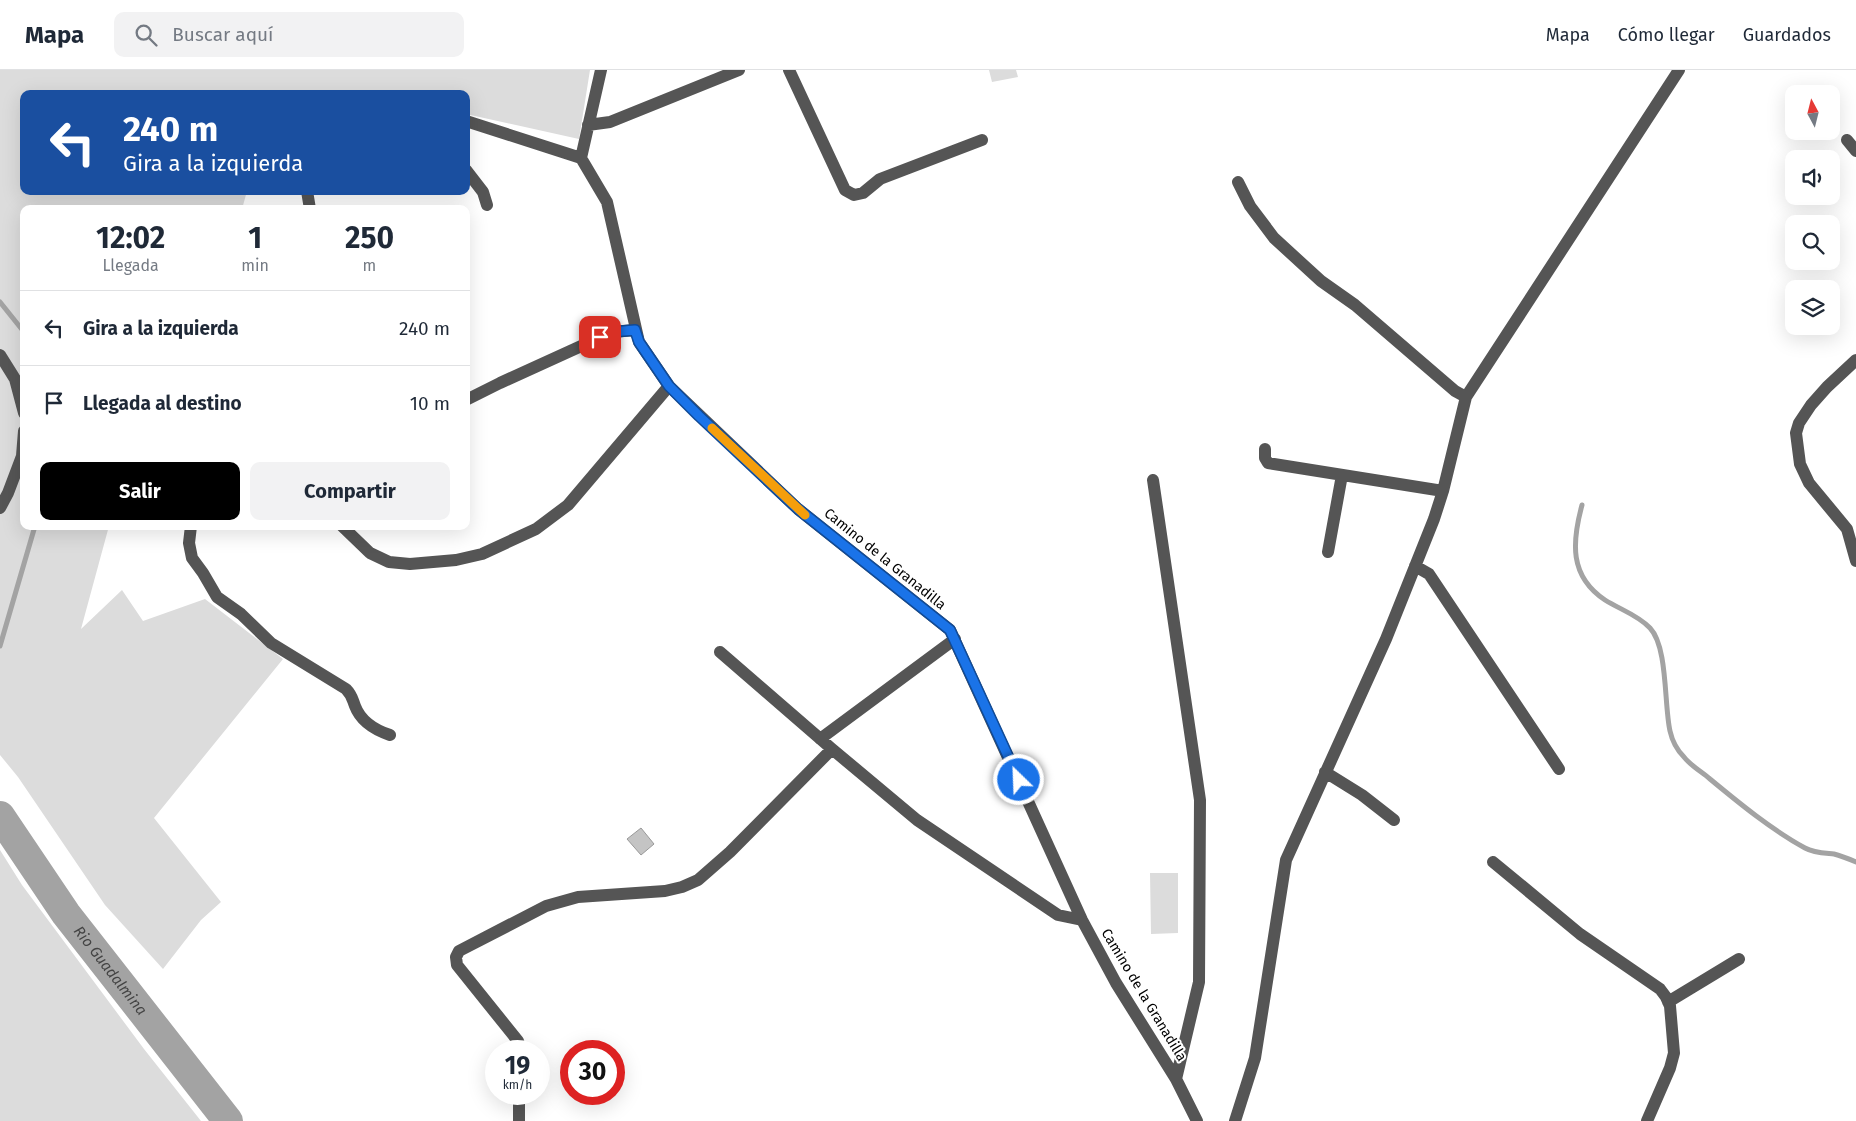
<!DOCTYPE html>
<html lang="es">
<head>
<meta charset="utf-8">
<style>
	:root { --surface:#fff; --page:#f2f2f3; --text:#1f2937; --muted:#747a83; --line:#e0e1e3; --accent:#000 }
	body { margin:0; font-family:"Fira Sans",sans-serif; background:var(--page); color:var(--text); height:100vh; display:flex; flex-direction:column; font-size:19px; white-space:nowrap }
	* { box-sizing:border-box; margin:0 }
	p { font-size:16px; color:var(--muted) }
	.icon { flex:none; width:28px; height:28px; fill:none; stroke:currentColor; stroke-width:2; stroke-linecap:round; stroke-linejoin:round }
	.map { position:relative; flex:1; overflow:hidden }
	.panel { position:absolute; left:20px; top:135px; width:450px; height:325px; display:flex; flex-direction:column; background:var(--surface); border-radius:10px; box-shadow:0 5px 20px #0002 }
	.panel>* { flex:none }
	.hud { position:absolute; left:20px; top:20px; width:450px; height:105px; border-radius:10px; box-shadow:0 5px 20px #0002; background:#1a4fa0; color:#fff; overflow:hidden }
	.needle { width:32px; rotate:353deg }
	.tools { position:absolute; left:1785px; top:15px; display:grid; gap:10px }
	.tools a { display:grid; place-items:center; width:55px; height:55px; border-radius:10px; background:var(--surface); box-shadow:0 5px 20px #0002; font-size:25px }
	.speed { position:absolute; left:485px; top:970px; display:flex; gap:10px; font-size:25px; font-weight:700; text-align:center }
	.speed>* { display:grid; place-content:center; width:65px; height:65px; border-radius:50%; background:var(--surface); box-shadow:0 5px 20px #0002; line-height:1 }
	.speed small { font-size:12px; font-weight:400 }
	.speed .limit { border:8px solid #d22; background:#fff; color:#111 }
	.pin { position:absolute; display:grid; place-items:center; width:42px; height:42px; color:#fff; margin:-21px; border-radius:10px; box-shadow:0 2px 8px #0006 }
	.me { position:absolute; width:55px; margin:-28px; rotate:336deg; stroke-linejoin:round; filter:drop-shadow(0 0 4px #0008) }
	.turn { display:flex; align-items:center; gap:18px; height:105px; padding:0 20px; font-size:22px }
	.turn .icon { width:65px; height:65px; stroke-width:2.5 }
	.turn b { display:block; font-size:35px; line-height:42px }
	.eta { display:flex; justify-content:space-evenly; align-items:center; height:85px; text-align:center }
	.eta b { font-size:30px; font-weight:700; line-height:35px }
	.primary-button { display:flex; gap:10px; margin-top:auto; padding:10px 20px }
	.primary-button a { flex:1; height:58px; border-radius:10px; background:var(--accent); color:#fff; font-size:20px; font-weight:700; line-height:58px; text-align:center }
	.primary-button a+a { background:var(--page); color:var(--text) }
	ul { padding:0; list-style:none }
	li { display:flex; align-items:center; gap:15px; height:75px; padding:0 20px; border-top:1px solid var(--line) }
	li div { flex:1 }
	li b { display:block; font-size:19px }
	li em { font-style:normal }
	header { display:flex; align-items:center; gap:30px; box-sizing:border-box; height:70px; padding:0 25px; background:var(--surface); border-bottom:1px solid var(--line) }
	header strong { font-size:24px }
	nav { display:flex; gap:28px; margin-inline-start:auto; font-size:18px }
	.search { width:350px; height:45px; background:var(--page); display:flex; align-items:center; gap:12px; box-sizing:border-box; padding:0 18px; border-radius:10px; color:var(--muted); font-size:19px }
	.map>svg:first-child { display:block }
</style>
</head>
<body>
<header>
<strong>Mapa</strong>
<div class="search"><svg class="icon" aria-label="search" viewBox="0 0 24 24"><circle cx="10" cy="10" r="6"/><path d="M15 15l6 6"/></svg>Buscar aquí</div>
<nav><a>Mapa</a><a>Cómo llegar</a><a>Guardados</a></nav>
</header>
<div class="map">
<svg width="1856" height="1051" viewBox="0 0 1856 1051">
	<rect width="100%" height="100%" fill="#fff"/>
	<path fill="#dcdcdc" d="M 0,0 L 590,0 L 579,69 L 466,44 L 466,24 L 24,24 L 24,121 L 247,121 L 242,139 L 24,139 L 24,456 L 109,456 L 81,559 L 122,520 L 143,551 L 205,529 L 283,589 L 154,748 L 221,832 L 201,850 L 163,899 L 105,835 L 18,707 L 0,685 Z
		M 989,0 L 1016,0 L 1018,7 L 992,12 Z
		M 0,780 L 22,815 L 144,979 L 201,1051 L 0,1051 Z
		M 1150,803 L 1178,803 L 1178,863 L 1151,864 Z"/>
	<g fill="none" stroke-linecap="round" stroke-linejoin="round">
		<path stroke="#a3a3a3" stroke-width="5" d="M 0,232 L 24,262
			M 1582,435 C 1572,472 1569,506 1605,530 C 1619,539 1638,545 1650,558 C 1668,577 1664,635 1670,661 C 1672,670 1677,680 1684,687 C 1691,696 1702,702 1710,709 C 1739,733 1772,760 1805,778 C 1814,783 1824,783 1834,784 C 1842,786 1849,789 1856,792
			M 0,576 L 35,456"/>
		<path stroke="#a3a3a3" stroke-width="30" id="s1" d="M 0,746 L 66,844 L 228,1051"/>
	</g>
	<path fill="#c4c4c4" stroke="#999" d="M 641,758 L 654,774 L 641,785 L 627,769 Z"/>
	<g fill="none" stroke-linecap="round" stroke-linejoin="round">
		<path stroke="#555" stroke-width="12" d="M 601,0 L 581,88 L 607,132 L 639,272 L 669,316 L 798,439 L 950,560 L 1082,850 L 1116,913 L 1176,1009 L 1197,1051
			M 789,0 L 845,120 L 854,125 L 863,123 L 880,109 L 982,70
			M 466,51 L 581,88
			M 588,55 L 610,52 L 739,0
			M 1847,70 L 1856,81
			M 466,100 L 483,122 L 487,135
			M 1238,112 L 1250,136 L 1274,168 L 1321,211 L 1355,235 L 1455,321 L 1466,327
			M 307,121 L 310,139
			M 0,285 L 15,309 L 24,343
			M 1856,290 L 1827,317 L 1811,335 L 1799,353 L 1796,363 L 1800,394 L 1809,413 L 1847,459 L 1856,491
			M 466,330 L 500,313 L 612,262 L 635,260
			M 1265,379 L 1265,388 L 1268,393 L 1443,421
			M 1153,410 L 1200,730 L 1199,912 L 1176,1009
			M 0,438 L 8,423 L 22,386 L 24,361
			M 191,456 L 189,473 L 192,488 L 203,503 L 217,527 L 241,544 L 271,573 L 346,619 C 352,625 352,628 355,636 C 361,652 375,660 390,665
			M 342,456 L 370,483 L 389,492 L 410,494 L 456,490 L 482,484 L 536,459 L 568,435 L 669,316
			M 1328,482 L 1342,405
			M 1415,496 L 1429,504 L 1559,699
			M 720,582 L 832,679 L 917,750 L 1058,845 L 1082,850
			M 820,669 L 955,569
			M 1325,702 L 1362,725 L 1394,750
			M 1493,792 L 1580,864 L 1660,919 L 1666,927 L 1670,936 L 1674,983 L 1670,998 L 1647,1051
			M 1668,932 L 1739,889
			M 521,981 L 518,971 L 457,895 L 456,887 L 459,881 L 546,836 L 578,827 L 665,821 L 682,817 L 698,810 L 730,782 L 832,679
			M 519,1051 L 519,1024
			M 1235,1051 L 1255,988 L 1286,790 L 1386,569 L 1434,449 L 1443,421 L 1466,327 L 1679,0"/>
	</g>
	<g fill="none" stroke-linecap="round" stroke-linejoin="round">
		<defs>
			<path id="route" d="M 600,267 L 612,262 L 635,260 L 639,272 L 669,316 L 699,346 L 798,439 L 950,560 L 1019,710"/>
		</defs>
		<use href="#route" stroke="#114b97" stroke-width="12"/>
		<use href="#route" stroke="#1a73e8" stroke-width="9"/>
		<path stroke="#f59e0b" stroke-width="9" d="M 712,358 L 805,445"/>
	</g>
	<g text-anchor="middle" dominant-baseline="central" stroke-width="4" stroke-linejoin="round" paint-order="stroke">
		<g font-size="14" fill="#000" stroke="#fff">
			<text transform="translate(885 489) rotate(39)">Camino de la Granadilla</text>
			<text transform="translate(1144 925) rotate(59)">Camino de la Granadilla</text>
		</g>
		<g font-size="15" font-style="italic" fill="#444" stroke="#fff">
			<text stroke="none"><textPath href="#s1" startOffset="190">Rio Guadalmina</textPath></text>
		</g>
	</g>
</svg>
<div class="tools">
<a><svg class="needle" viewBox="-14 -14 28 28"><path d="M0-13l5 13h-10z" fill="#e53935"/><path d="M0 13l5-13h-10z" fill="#747a83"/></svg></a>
<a><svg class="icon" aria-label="sound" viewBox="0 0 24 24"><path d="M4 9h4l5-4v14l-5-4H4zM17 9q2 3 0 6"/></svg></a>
<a><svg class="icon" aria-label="search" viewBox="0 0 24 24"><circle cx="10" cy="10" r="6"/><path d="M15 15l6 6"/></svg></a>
<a><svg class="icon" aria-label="layers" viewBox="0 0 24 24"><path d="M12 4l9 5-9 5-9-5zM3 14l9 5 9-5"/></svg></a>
</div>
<div class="speed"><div>19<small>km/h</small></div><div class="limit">30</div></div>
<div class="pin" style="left:600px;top:267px;background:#d93025"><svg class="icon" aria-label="arrive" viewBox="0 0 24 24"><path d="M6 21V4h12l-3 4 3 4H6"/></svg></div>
<svg class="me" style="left:1019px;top:710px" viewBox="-20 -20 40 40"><circle r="17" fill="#1a73e8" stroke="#fff" stroke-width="3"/><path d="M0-11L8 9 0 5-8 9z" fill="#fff"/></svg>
<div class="hud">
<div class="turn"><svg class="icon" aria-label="left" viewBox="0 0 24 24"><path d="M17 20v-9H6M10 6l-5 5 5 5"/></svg><div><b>240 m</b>Gira a la izquierda</div></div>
</div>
<section class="panel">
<div class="eta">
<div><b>12:02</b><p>Llegada</p></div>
<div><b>1</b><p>min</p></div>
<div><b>250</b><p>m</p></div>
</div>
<ul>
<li><svg class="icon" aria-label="left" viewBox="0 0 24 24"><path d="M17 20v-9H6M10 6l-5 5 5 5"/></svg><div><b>Gira a la izquierda</b></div><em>240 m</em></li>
<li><svg class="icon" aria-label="arrive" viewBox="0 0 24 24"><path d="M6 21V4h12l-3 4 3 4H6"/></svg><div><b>Llegada al destino</b></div><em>10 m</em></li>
</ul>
<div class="primary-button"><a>Salir</a><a>Compartir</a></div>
</section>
</div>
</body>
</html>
